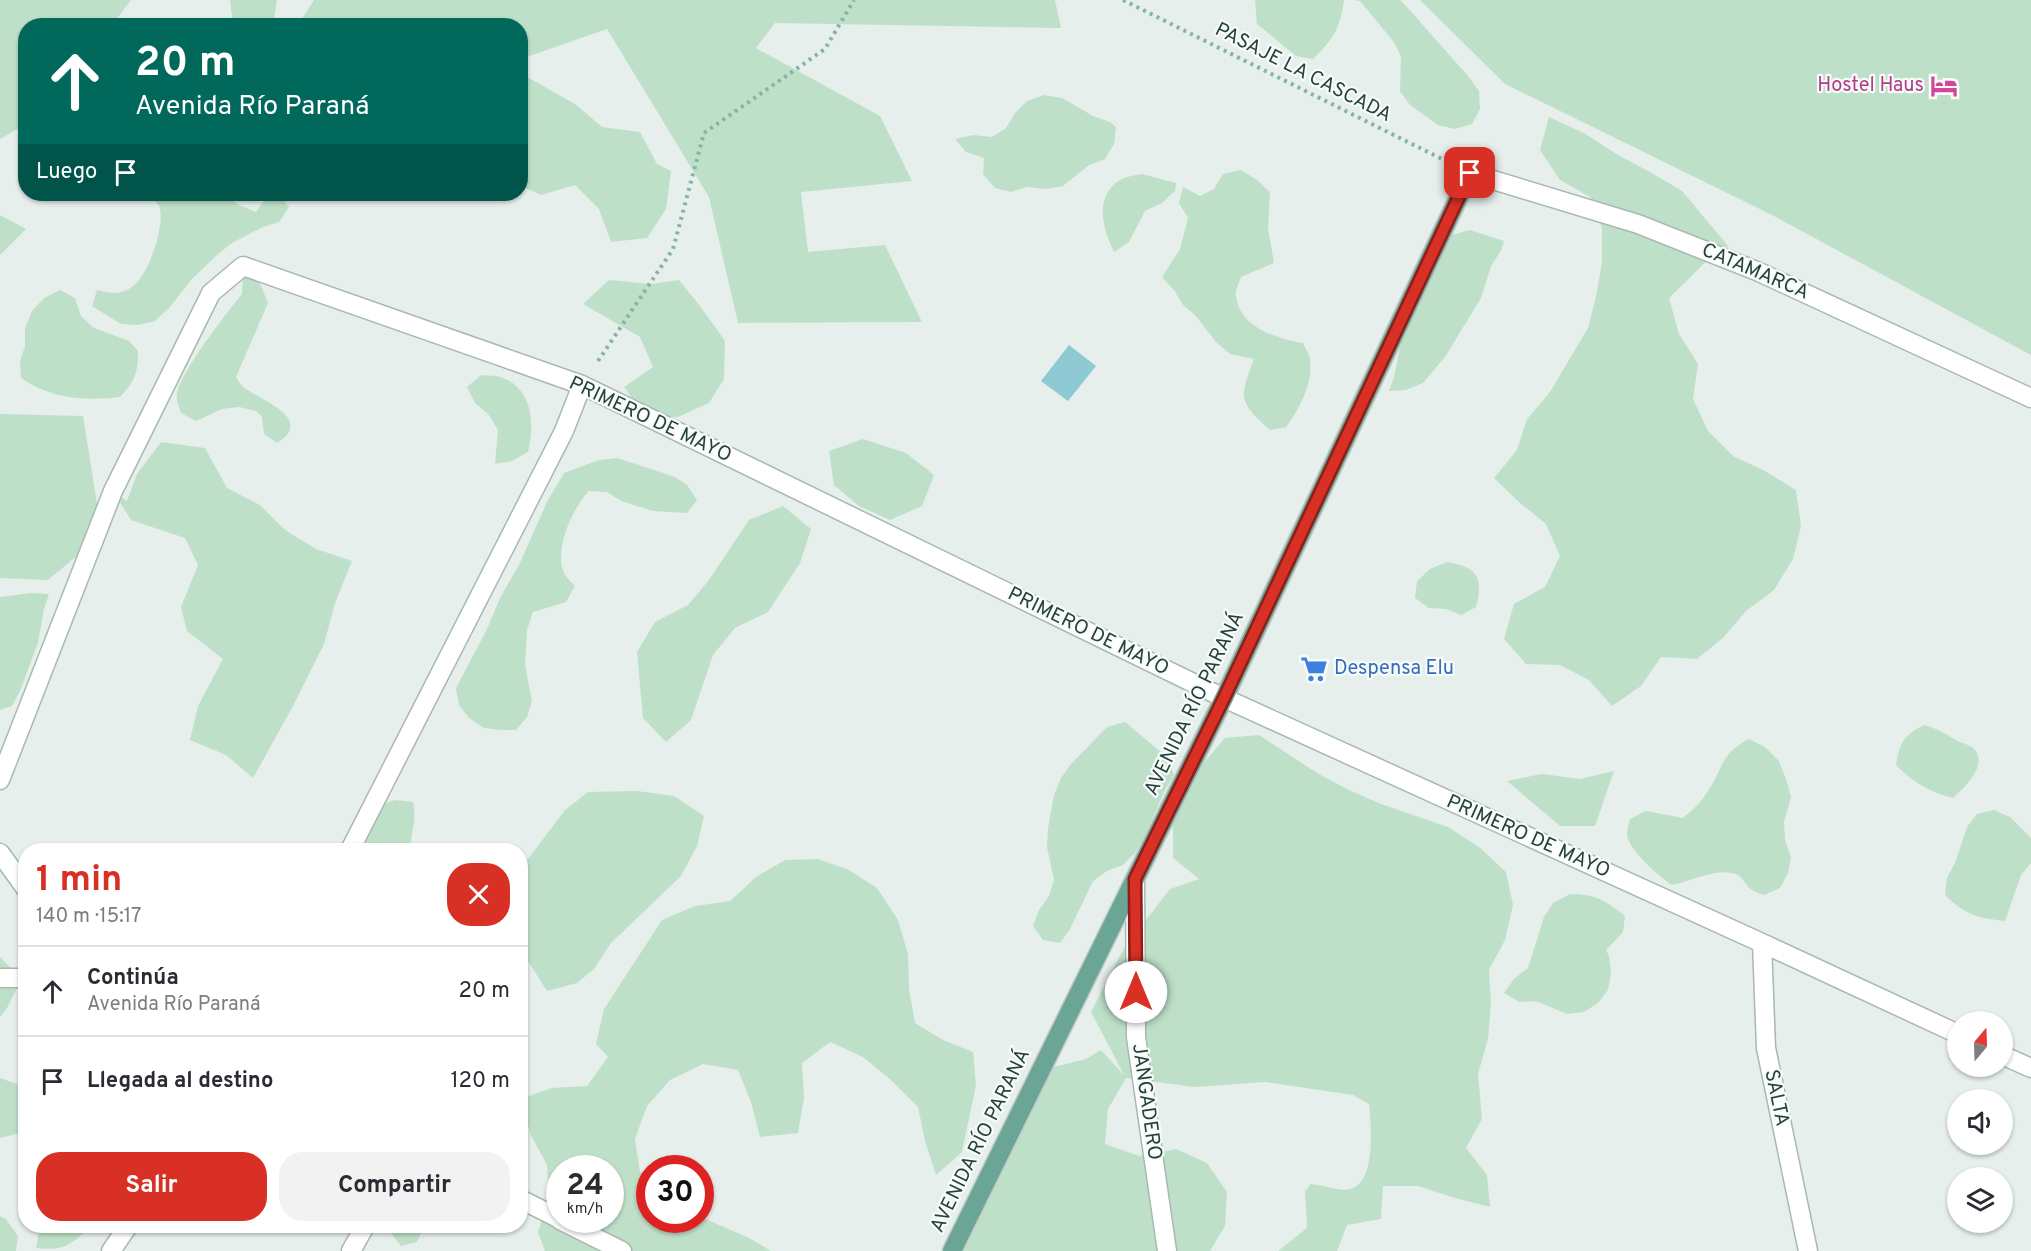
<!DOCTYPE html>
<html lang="es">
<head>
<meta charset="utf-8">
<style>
	:root { --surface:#fff; --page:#f2f2f3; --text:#2b2b33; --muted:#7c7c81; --line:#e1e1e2; --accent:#d93025 }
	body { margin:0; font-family:Overpass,sans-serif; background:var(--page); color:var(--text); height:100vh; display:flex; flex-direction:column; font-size:22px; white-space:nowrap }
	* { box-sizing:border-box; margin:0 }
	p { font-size:20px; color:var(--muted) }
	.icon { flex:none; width:33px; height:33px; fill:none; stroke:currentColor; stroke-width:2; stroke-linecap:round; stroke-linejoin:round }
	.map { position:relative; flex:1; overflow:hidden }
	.panel { position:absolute; left:18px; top:843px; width:510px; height:390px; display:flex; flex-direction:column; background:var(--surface); border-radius:24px; box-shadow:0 2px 4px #0004 }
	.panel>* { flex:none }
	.banner { position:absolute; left:18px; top:18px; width:510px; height:183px; border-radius:24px; box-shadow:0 2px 4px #0004; background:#00695c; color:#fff; overflow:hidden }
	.needle { width:39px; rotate:19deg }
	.fabs { position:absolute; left:1947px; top:1011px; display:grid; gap:12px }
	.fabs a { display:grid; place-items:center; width:66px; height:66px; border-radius:50%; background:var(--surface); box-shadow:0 2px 4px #0004; font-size:30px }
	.speed { position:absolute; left:546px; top:1155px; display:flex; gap:12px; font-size:30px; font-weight:700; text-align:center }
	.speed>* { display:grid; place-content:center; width:78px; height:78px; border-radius:50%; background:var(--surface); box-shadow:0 2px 4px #0004; line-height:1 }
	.speed small { font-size:15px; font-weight:400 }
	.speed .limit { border:9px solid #d22; background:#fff; color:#111 }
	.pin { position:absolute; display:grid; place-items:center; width:51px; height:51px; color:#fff; margin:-26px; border-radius:12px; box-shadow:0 3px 9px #0006 }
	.me { position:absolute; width:66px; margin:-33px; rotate:0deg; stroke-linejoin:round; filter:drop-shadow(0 0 4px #0008) }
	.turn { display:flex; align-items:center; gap:21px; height:126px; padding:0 18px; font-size:27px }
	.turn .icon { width:78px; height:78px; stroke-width:2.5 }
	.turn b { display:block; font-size:42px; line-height:51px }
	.then { display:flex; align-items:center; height:57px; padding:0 18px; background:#0003; gap:12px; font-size:22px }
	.round { display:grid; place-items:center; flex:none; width:63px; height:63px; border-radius:24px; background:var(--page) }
	.headline { display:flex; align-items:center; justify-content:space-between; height:102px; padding:0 18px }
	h1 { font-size:36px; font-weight:700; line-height:45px; color:var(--accent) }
	.button { display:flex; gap:12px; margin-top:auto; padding:12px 18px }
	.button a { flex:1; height:69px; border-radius:24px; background:var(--accent); color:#fff; font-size:24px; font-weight:700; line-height:69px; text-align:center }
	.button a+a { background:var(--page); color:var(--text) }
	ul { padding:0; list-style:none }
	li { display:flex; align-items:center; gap:18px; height:90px; padding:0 18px; border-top:2px solid var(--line) }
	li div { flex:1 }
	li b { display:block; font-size:22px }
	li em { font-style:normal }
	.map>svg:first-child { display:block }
</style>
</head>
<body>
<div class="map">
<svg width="2031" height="1251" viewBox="0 0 2031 1251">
	<rect width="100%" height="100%" fill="#e6efeb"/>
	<path fill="#bfe0c8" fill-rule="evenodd" d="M 0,0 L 131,0 L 112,25 L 26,26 L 25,125 L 0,139 Z
		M 230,0 L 277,0 L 273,25 L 232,25 L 233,23 Z
		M 314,0 L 1055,0 L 1061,28 L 775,23 L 756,48 L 880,116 L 912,181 L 801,192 L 808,252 L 885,245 L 922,322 L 738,323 L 709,197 L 607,29 L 521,59 L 520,26 L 298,25 Z
		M 1255,0 L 1344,0 C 1340,28 1334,39 1313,59 L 1296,56 L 1257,24 Z
		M 1354,0 L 1400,0 L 1407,7 L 1468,76 L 1479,91 L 1480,109 L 1472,124 L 1455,129 L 1438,125 L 1410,105 L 1400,91 L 1401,56 L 1393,41 L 1360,1 Z
		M 1420,0 L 2031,0 L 2031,355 L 1772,215 L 1505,84 Z
		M 520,73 L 575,104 L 602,127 L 640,132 L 657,164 L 671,171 L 666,209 L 647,238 L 611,242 L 599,209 L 575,185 L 541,195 L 521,186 Z
		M 1044,95 L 1062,98 L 1093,116 L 1110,122 L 1116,127 L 1114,144 L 1105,159 L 1089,165 L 1063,186 L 1046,189 L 1027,187 L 1011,192 L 995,188 L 983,174 L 984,158 L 966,152 L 955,139 L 973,135 L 992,137 L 1006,128 L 1015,113 L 1027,101 Z
		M 1549,117 L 1584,133 L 1618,155 L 1650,172 L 1682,191 L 1729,247 L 1719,249 L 1669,298 L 1679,334 L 1698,364 L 1693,399 L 1708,431 L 1733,456 L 1765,471 L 1796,490 L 1801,526 L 1793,559 L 1774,590 L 1746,611 L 1724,637 L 1697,659 L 1661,657 L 1641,686 L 1612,706 L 1589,680 L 1560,665 L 1526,664 L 1504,639 L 1514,604 L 1545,587 L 1560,556 L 1546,524 L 1519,502 L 1494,478 L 1517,450 L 1527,419 L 1550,392 L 1588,328 L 1596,297 L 1602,262 L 1602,228 L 1590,197 L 1560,180 L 1540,150 Z
		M 1241,170 L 1257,180 L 1270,192 L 1268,228 L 1274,263 L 1241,277 C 1239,283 1235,290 1236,296 C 1240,328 1276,338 1303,343 C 1305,348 1310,355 1310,360 C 1313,385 1299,409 1286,427 L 1270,430 C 1238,401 1239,399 1254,359 L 1230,354 L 1216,342 L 1195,315 L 1183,305 L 1174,290 L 1162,277 L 1180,249 L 1188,218 L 1179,203 L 1183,187 L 1200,196 L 1214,189 L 1223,174 Z
		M 1142,174 L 1176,183 L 1175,191 L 1162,203 L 1145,211 L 1129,242 L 1114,252 C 1102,228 1093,193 1124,178 C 1129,176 1136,175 1142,174 Z
		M 149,194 L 223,194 L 239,205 L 256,212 C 262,203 267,195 279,194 L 289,207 L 279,222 L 263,227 L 232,243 L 218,254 L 192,279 L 169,308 L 155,321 L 138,325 L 121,324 L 92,306 L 97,290 C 109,293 118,295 129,289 C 148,279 164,229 160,209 C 159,203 152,198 149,194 Z
		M 0,215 L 26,229 L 0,255 Z
		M 1470,230 L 1504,241 L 1501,251 L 1491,266 L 1481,298 L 1445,357 L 1423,383 L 1406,390 L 1389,391 L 1394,377 L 1401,342 L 1417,293 L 1430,280 L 1437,266 L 1442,249 L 1452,235 Z
		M 243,266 L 253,279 L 257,280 C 263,287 264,295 268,303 L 236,377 C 239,382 242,387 248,390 C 265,402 314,420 277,443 L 264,434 L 262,417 L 256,411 L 248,409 L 239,407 L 222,409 L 196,421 L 181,413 C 180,408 176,401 177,395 C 178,375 228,311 242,294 Z
		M 609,280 L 650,284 L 679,280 L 700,306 L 725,341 L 724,379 L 709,403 L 678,417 L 645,416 L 624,387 L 653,367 L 640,337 L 583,304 Z
		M 60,290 L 75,298 L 81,316 L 94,328 L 129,341 L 138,351 C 138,373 135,381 120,397 C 85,401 50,399 21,378 L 20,361 L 25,346 L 25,328 L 32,311 L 44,298 Z
		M 481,375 C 487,376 495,375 500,377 C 533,387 535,424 528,452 L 512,461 L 495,464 L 498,430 L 488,414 L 475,403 L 467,387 Z
		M 0,414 L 83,416 L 102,535 L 48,580 L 0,578 Z
		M 863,439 L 906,453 L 934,475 L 922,506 L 890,520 L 859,506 L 834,485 L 829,451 Z
		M 161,442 L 205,448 L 227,488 L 260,505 L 285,530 L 316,549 L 352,561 L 335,603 L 324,644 L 293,706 L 253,778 L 226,755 L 190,740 L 198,706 L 223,659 L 187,631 L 181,607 L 198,565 L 185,538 L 131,520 L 113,491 L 127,501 L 137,474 Z
		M 617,458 L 675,477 L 687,485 L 697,500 L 687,513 L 653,511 L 621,501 L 607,492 L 589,491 C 573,508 555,546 563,571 C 565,576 571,582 575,586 L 566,602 L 533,612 L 527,630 L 525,665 L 532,701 L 527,717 L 516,730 L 500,730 L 484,728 L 469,718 L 459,705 L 456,688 L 487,629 L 501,596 L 519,565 L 547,502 L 564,473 L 599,460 Z
		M 783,506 L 811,529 L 800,563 L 768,612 L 735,628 L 713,655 L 691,720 L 666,742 L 643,718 L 637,652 L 655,622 L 688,605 L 709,580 L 749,520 Z
		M 1447,562 C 1477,567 1484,577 1476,607 L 1461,615 L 1446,609 L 1429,608 L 1415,598 L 1417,581 L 1430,569 Z
		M 31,593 L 49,594 L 44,609 L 38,643 L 20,691 L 12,706 L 0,710 L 0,597 Z
		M 1125,722 L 1167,757 L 1174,775 L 1165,790 L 1144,838 L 1135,853 L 1123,865 L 1107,871 L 1093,881 L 1070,929 L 1060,943 L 1043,940 L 1033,926 L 1039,910 L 1049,896 L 1054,880 L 1047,847 L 1048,828 L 1054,795 L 1061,778 L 1071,764 L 1107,727 Z
		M 1924,725 C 1939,729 1945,734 1958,741 C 1964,744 1971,745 1975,750 C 1988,766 1963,789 1953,798 C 1931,793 1911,781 1896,765 C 1900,742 1904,735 1924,725 Z
		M 1259,735 L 1317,773 L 1349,790 L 1381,804 L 1448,827 L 1479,847 L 1506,872 L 1513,905 L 1505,940 L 1489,970 L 1491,1005 L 1488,1039 L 1478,1074 L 1482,1119 L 1466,1148 L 1487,1175 L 1490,1207 L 1455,1198 L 1418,1186 L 1383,1186 L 1381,1219 L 1347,1225 L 1337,1251 L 1278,1251 L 1307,1228 L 1305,1191 L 1311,1184 C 1324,1185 1340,1193 1353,1188 C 1376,1179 1371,1124 1369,1104 L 1353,1095 L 1265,1082 L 1195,1087 L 1126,1078 L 1108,1109 L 1105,1144 L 1139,1156 L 1176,1149 L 1207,1163 L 1227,1192 L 1225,1226 L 1210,1251 L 953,1251 L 1050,1068 L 1086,1059 L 1101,1050 L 1124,1075 L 1091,1012 L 1124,948 L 1170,889 L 1199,879 L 1173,858 L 1173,822 L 1181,789 L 1225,738 Z
		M 1749,739 L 1765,747 L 1779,761 L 1786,779 L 1791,797 L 1784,822 L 1785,840 L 1791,857 L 1788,873 L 1780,888 L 1764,895 C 1760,893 1755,892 1751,889 C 1746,886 1743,878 1738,875 C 1720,866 1691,881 1672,885 C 1659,876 1628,850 1627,834 C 1627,829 1629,823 1630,819 L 1646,811 L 1683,818 C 1692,810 1700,804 1706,794 C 1724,769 1718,755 1749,739 Z
		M 1614,771 L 1595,826 L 1560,826 L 1507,781 L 1542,774 L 1580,779 Z
		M 637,791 L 674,796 L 704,816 L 697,846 L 681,876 L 611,943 L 594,969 L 577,983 L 547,991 L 521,950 L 520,873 L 522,867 L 565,810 L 588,792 Z
		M 395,800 L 413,802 C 417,822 411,831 410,850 L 352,850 L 379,805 Z
		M 1994,810 L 2010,817 L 2031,838 L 2031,863 L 2021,875 L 2005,921 C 1978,918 1965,915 1945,895 L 1947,878 L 1955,863 L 1967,827 L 1977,814 Z
		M 818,859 L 849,870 L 877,888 L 898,920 L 908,954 L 909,989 L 915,1023 L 943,1040 L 973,1052 L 976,1085 L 962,1152 L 936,1175 L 925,1141 L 918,1107 L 891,1080 L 863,1057 L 830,1042 L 802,1063 L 804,1098 L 798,1133 L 760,1137 L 751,1102 L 738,1070 L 703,1064 L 670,1080 L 647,1106 L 635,1139 L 640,1172 L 649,1186 L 650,1220 L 700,1220 L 701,1217 L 749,1238 L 771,1251 L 545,1251 L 538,1232 L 549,1199 L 547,1165 L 531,1135 L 520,1099 L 552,1088 L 587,1086 L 608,1057 L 596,1044 L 604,1009 L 662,920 L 695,906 L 730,901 L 756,877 L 785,860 ZM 560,1168 L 610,1168 L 610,1220 L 560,1220 Z
		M 1570,894 C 1596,894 1605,900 1625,916 L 1623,932 L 1606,950 L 1609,956 L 1611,973 L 1608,990 L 1598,1003 L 1584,1012 L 1567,1014 L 1536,1001 L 1519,1002 L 1504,993 L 1514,979 L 1528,968 L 1544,917 L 1553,903 Z
		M 0,957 L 9,966 L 19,984 L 6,1010 L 0,1017 Z
		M 0,1078 L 25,1087 L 25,1132 L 0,1138 Z
		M 0,1216 L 6,1219 L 18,1236 L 16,1251 L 0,1251 Z
		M 45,1226 L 91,1226 C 72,1245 63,1251 36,1248 L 39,1232 Z
		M 385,1226 L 424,1226 L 417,1242 L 401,1246 Z"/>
	<path fill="#8ec9d4" d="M 1069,345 L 1096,366 L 1068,401 L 1041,381 Z"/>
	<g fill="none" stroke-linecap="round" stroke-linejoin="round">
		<defs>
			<path id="minor" d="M 1470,173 L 1638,224 L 1759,272 L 2031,398
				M 0,780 L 113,491 L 211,293 L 243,266 L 582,385 L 1224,698 L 1762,943 L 1958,1034
				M 350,850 L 564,431 L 582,385
				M 0,853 L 26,889
				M 1135,879 L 1136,1037 L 1167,1251
				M 1762,943 L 1766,1048 L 1808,1251
				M 0,978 L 26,978
				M 2002,1055 L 2031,1068
				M 520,1199 L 560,1219
				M 560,1220 L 622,1251
				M 111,1251 L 128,1226
				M 351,1251 L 365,1226"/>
			<path id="major" d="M 952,1251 L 1224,698 L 1470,173"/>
		</defs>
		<use href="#minor" stroke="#a8b8b2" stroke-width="21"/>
		<use href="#major" stroke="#c2cac8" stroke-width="21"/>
		<path stroke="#86b3a5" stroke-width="4" stroke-dasharray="3 4.5" stroke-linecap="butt" d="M 1123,0 L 1442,159
			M 598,361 L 673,249 L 704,133 L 825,49 L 854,0"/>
		<use href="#minor" stroke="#fff" stroke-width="18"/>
		<use href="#major" stroke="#6aa596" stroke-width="18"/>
	</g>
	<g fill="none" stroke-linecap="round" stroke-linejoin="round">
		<defs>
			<path id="route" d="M 1136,992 L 1135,879 L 1224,698 L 1470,173"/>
		</defs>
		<use href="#route" stroke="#8d1f18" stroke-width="15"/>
		<use href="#route" stroke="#d93025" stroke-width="10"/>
	</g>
	<defs>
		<symbol id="hotel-bare" viewBox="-9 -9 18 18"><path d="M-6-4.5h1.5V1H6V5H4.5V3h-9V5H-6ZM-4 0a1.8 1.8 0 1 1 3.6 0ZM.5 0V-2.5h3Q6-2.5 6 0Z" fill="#d1479c" stroke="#f7fbf9" stroke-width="2.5" paint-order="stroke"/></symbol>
		<symbol id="supermarket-bare" viewBox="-9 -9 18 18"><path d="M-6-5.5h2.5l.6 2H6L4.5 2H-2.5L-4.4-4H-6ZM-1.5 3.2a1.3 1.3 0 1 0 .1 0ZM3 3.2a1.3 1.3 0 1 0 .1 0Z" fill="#3f7fe0" stroke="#f7fbf9" stroke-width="2.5" paint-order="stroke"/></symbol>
	</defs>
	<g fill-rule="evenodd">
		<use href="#hotel-bare" x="1925" y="67" width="38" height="38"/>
		<use href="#supermarket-bare" x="1295" y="650" width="38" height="38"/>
	</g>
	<g text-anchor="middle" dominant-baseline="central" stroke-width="4.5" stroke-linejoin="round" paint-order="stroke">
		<g font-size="20" fill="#24423a" stroke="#f7fbf9">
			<text transform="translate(1303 73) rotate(27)">PASAJE LA CASCADA</text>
			<text transform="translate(1755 272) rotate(23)">CATAMARCA</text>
			<text transform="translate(650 420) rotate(25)">PRIMERO DE MAYO</text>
			<text transform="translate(1088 632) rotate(26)">PRIMERO DE MAYO</text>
			<text transform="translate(1195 704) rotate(-64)">AVENIDA RÍO PARANÁ</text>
			<text transform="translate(1528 837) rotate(24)">PRIMERO DE MAYO</text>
			<text transform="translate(1776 1098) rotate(78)">SALTA</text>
			<text transform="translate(1146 1102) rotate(82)">JANGADERO</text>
			<text transform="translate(981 1141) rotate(-64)">AVENIDA RÍO PARANÁ</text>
		</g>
		<g font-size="20" fill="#b23c85" stroke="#f7fbf9" text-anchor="end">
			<text x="1924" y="86">Hostel Haus</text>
		</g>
		<g font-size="20" fill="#366cbe" stroke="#f7fbf9" text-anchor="start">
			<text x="1334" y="669">Despensa Elu</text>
		</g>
	</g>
</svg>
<div class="fabs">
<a><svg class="needle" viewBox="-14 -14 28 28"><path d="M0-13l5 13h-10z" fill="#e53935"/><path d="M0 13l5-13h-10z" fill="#7c7c81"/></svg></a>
<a><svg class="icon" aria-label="sound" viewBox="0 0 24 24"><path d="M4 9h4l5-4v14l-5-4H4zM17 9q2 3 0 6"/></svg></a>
<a><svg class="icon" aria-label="layers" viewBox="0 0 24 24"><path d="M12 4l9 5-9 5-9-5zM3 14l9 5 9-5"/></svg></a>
</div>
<div class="speed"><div>24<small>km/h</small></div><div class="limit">30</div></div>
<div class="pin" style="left:1470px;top:173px;background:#d93025"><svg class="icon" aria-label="arrive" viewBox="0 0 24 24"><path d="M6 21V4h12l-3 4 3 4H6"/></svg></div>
<svg class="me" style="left:1136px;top:992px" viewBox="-20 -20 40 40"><circle r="19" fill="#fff"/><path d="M0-13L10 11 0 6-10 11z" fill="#d93025"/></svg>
<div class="banner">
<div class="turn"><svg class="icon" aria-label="ahead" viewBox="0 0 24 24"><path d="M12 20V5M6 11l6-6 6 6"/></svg><div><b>20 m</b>Avenida Río Paraná</div></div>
<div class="then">Luego<svg class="icon" aria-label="arrive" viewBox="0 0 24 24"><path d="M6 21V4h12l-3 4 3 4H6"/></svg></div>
</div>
<section class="panel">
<div class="headline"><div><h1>1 min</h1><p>140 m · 15:17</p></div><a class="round" style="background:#d93025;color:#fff"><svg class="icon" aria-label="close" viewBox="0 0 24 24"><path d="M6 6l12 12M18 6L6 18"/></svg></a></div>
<ul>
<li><svg class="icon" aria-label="ahead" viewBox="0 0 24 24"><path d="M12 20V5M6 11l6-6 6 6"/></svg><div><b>Continúa</b><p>Avenida Río Paraná</p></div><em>20 m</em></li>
<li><svg class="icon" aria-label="arrive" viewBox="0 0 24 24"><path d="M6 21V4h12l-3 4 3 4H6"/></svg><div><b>Llegada al destino</b></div><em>120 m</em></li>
</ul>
<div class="button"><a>Salir</a><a>Compartir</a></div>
</section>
</div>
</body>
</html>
